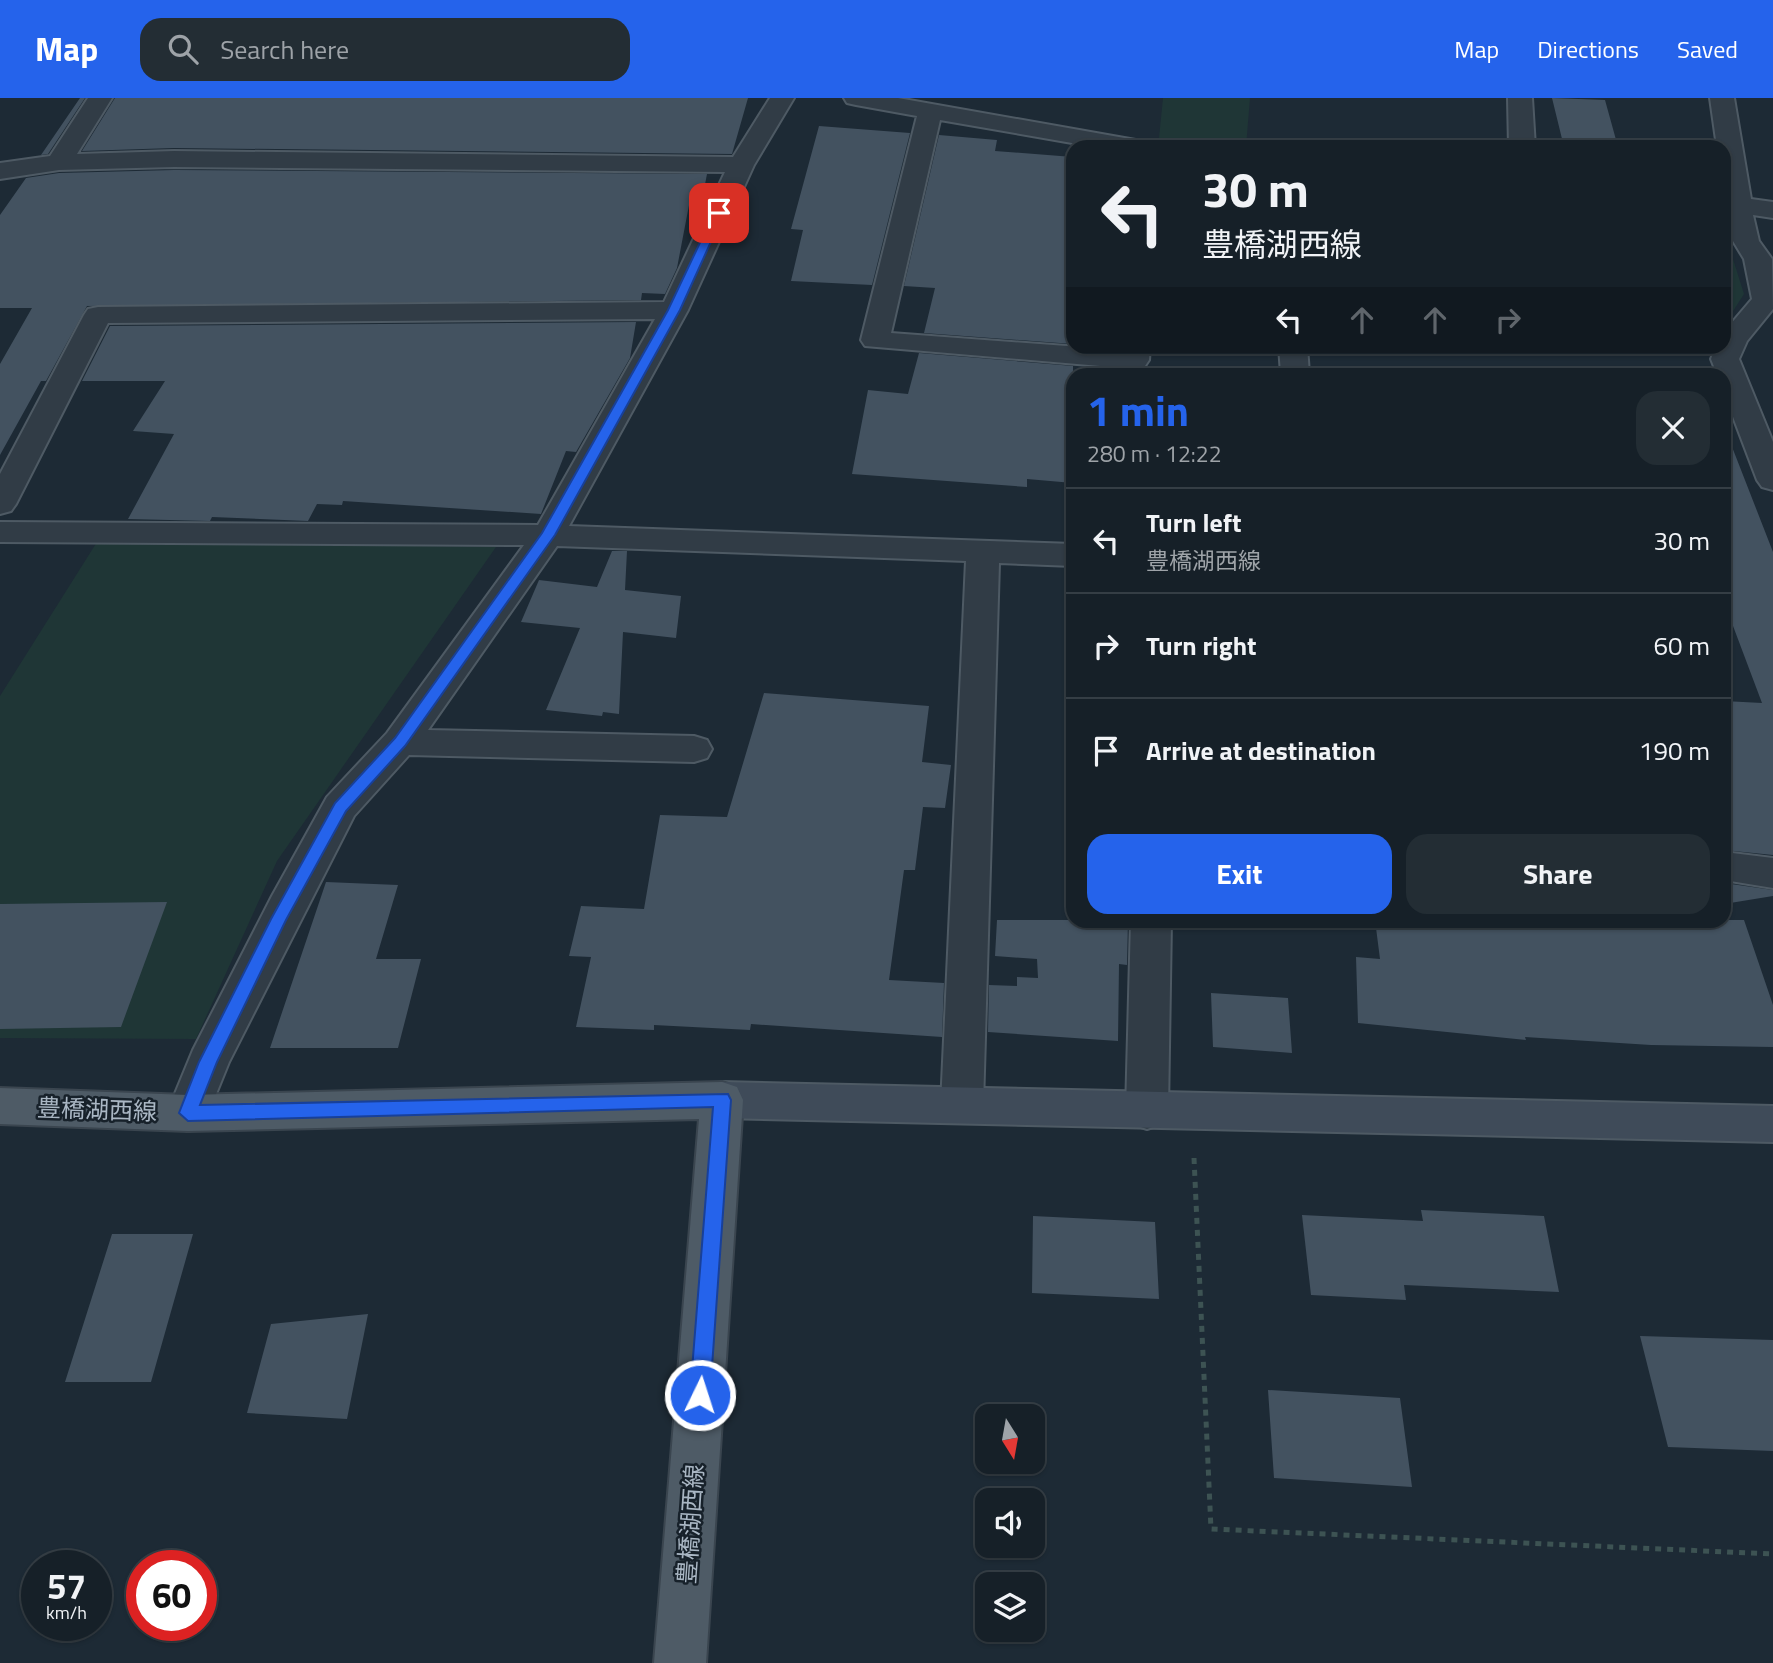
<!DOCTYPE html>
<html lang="en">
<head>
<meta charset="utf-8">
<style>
	:root { --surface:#162028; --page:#232d34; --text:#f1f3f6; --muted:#9ea3a8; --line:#353e45; --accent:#2563eb }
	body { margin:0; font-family:"Titillium Web","Noto Sans JP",sans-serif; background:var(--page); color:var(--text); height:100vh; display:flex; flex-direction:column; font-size:26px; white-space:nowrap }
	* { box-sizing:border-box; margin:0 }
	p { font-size:23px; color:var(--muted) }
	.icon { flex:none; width:38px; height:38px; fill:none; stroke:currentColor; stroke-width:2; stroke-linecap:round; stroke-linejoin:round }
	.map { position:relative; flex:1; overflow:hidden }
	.side { position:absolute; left:1066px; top:270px; width:665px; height:560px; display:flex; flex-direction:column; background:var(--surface); border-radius:21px; box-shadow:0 2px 5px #0004,0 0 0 2px var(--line) }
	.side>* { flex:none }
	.hud { position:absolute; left:1066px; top:42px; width:665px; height:214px; border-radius:21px; box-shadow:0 2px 5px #0004,0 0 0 2px var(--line); background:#162028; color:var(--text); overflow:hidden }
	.needle { width:46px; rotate:169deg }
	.controls { position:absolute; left:975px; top:1306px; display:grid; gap:14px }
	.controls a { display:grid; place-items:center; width:70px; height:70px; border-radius:14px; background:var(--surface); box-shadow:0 2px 5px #0004,0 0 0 2px var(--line); font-size:35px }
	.speed { position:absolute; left:21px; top:1452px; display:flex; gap:14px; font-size:35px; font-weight:700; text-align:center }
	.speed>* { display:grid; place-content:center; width:91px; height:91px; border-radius:50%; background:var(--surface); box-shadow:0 2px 5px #0004,0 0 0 2px var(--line); line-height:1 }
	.speed small { font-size:18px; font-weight:400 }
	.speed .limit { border:10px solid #d22; background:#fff; color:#111 }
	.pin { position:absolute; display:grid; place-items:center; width:60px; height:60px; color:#fff; margin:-30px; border-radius:14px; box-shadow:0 4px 10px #0006 }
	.me { position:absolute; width:77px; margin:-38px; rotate:4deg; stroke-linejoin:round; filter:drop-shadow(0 0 5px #0008) }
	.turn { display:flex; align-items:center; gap:24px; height:147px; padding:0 21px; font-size:32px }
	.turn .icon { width:91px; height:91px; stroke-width:2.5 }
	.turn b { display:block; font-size:49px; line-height:60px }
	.lanes { display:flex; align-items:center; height:66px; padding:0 21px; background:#0003; justify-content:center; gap:35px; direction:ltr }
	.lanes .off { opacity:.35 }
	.round { display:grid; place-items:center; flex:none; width:74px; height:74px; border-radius:21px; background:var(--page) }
	.headline { display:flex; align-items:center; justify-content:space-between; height:119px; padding:0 21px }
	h1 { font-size:42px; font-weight:700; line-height:52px; color:var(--accent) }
	.action { display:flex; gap:14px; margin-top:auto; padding:14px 21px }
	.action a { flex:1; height:80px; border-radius:21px; background:var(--accent); color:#fff; font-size:28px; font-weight:700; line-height:80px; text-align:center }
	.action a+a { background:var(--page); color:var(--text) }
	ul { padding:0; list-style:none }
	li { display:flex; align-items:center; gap:21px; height:105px; padding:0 21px; border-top:2px solid var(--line) }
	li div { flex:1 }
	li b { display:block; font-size:26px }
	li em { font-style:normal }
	header { display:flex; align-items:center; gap:42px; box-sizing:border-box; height:98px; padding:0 35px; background:var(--accent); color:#fff }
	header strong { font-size:33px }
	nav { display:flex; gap:38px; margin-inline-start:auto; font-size:24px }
	.search { width:490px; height:63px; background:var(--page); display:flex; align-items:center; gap:18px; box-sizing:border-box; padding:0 24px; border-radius:21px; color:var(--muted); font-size:26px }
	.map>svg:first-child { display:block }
</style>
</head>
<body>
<header>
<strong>Map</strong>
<div class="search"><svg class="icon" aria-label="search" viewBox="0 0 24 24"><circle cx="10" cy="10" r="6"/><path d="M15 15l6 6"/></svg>Search here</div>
<nav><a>Map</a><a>Directions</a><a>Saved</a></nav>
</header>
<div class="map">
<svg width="1773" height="1565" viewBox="0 0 1773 1565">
	<rect width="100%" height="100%" fill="#1d2a35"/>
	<path fill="#1f3636" d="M 1163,0 L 1250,0 L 1246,49 L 1209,49 L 1159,40 Z
		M 1724,158 L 1732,158 L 1744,196 L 1728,221 L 1724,221 Z
		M 97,444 L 496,449 L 277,763 L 196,941 L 0,940 L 0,598 Z"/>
	<path fill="#435260" d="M 80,0 L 85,0 L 48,56 L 41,57 Z
		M 115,0 L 748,0 L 732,56 L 174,50 L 82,53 Z
		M 1552,0 L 1605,2 L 1618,49 L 1564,49 Z
		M 819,28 L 910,35 L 872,187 L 791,183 L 803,132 L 791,131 Z
		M 939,37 L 997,42 L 995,53 L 1073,59 L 1073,246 L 924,235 L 935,190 L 904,188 Z
		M 174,72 L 707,76 L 702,102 L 690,102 L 677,170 L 665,196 L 642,195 L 641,202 L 87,208 L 46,283 L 41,283 L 0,357 L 0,266 L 32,210 L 0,210 L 0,117 L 26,80 L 59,75 Z
		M 636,224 L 630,260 L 576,354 L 566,353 L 541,416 L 343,403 L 342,407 L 317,406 L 308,423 L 212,419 L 210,423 L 128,421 L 174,336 L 133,333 L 165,283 L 82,283 L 110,228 Z
		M 919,255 L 1073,268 L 1073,385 L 1027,381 L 1027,389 L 852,376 L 868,292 L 908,296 Z
		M 1724,336 L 1727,336 L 1773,454 L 1773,757 L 1724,752 L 1724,603 L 1762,605 L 1724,504 Z
		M 612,453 L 627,453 L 625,492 L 681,498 L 676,540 L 623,534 L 619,616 L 603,614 L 602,618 L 546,612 L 580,530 L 521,524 L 539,482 L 597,489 Z
		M 764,595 L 929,608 L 922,664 L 951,667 L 945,710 L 923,709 L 915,772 L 904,772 L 889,882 L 944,885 L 942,939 L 751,926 L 750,932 L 654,927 L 654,932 L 576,929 L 591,859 L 569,858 L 581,808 L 644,811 L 660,717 L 727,719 Z
		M 326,784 L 398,787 L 376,861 L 421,861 L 398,950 L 270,950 Z
		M 1724,785 L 1773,792 L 1773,798 L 1724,806 Z
		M 167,804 L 121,929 L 0,931 L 0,806 Z
		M 997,822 L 1128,822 L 1127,867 L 1119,866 L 1118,943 L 988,934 L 989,887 L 1017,888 L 1017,879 L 1038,880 L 1037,861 L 995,858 Z
		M 1375,822 L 1548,822 L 1688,832 L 1685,822 L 1744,822 L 1773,907 L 1773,949 L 1651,947 L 1525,939 L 1526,942 L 1358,925 L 1356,859 L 1380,861 Z
		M 1211,895 L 1288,900 L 1292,955 L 1213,949 Z
		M 1421,1112 L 1544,1118 L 1559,1194 L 1404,1187 L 1406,1202 L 1311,1197 L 1302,1117 L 1423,1123 Z
		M 1033,1118 L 1155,1124 L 1159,1201 L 1032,1195 Z
		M 112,1136 L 193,1136 L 151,1284 L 65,1284 Z
		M 368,1216 L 347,1321 L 247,1315 L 271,1226 Z
		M 1640,1238 L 1773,1242 L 1773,1353 L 1668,1349 Z
		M 1268,1292 L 1400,1300 L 1412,1389 L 1274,1380 Z"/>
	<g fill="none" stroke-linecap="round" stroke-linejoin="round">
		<defs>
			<path id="street" d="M 88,0 L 112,0 L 77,56 L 174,53 L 733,59 L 770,0 L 794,0 L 754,67 L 688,212 L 569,428 L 1073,446 L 1073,468 L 999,465 L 983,1007 L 977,1020 L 962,1025 L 947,1020 L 941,1007 L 966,463 L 557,448 L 428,632 L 694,638 L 707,642 L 712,651 L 707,660 L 694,664 L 409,657 L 354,718 L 229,964 L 203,1028 L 188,1033 L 173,1028 L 167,1015 L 193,952 L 272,798 L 327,699 L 387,635 L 524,447 L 0,444 L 0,424 L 538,427 L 655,221 L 108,225 L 16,406 L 11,413 L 0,416 L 0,376 L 84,217 L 88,211 L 98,209 L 664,204 L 725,74 L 174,69 L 59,72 L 0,81 L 0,65 L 50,58 Z
				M 844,0 L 898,0 L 1147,44 L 1151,49 L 1095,49 L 940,22 L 891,235 L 1121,252 L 1122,248 L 1150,248 L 1149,262 L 1145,268 L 1135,271 L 865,248 L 861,242 L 917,18 L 856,7 L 847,5 Z
				M 1508,0 L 1532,0 L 1535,49 L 1509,49 Z
				M 1710,0 L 1734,0 L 1751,101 L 1773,104 L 1773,120 L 1753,117 L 1759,143 L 1772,161 L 1773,211 L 1747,243 L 1739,261 L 1773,344 L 1773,392 L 1762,389 L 1757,382 L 1724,295 L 1724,276 L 1717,276 L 1711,261 L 1716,248 L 1724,248 L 1724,234 L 1752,201 L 1744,161 L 1733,143 L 1724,114 L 1724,49 L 1717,49 Z
				M 1279,248 L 1307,248 L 1309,276 L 1281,276 Z
				M 1724,754 L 1773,760 L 1773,790 L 1724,782 Z
				M 1131,822 L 1171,822 L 1168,1013 L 1162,1026 L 1147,1031 L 1132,1026 L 1126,1013 Z"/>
			<path id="secondary" d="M 722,984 L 1773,1008 L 1773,1044 L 722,1020 L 707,1015 L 701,1002 L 707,989 Z"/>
			<path id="primary" d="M 722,984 L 737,989 L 743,1002 L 706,1565 L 654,1565 L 699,1021 L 188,1033 L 0,1026 L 0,990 L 188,997 Z"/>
		</defs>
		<use href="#street" stroke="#4e5a64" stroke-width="4"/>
		<use href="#secondary" stroke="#4e5a64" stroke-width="4"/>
		<use href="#primary" stroke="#3a454f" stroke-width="4"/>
		<path stroke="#3d5353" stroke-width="5" stroke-dasharray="6 6" stroke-linecap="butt" d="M 1194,1060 L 1211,1431 L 1773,1456"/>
		<use href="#street" fill="#313c46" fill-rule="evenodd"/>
		<use href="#secondary" fill="#3f4b59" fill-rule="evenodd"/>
		<use href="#primary" fill="#4e5b66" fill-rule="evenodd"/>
	</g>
	<path fill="#2563eb" stroke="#184099" stroke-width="2" d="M 715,113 L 724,115 L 680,212 L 555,437 L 405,648 L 346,713 L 286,822 L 217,964 L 200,1007 L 728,996 L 731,1002 L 710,1297 L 707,1303 L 700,1306 L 693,1303 L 690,1297 L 713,1009 L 188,1023 L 179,1015 L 199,964 L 271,821 L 335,705 L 395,640 L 542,435 L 668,212 Z"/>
	<g text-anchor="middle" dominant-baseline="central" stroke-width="5" stroke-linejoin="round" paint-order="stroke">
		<g font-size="24" fill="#aab7c4" stroke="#17212a">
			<text transform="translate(97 1011) rotate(2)">豊橋湖西線</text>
			<text transform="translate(690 1426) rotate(-86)">豊橋湖西線</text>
		</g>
	</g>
</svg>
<div class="controls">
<a><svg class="needle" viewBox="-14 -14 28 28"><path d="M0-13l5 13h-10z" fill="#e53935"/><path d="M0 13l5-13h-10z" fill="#9ea3a8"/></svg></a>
<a><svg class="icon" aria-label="sound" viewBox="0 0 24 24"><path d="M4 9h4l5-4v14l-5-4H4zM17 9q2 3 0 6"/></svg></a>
<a><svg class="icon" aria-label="layers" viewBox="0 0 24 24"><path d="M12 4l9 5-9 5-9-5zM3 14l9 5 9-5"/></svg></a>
</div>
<div class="speed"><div>57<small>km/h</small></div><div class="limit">60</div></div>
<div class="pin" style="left:719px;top:115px;background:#d93025"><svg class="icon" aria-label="arrive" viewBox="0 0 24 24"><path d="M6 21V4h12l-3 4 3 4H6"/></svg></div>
<svg class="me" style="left:700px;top:1297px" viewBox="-20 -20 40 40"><circle r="17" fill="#2563eb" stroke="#fff" stroke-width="3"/><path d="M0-11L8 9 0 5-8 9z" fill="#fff"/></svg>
<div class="hud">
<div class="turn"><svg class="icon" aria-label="left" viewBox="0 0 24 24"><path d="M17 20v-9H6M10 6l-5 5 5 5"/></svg><div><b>30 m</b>豊橋湖西線</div></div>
<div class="lanes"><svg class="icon" aria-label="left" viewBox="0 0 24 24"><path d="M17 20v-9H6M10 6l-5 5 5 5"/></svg><svg class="icon off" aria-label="ahead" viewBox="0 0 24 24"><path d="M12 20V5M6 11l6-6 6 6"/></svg><svg class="icon off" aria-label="ahead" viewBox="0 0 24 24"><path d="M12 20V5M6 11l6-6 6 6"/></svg><svg class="icon off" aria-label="right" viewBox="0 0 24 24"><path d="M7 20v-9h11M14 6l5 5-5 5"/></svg></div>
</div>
<section class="side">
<div class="headline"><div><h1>1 min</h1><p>280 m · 12:22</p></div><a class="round"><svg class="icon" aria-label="close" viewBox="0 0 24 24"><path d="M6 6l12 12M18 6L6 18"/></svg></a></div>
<ul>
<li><svg class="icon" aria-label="left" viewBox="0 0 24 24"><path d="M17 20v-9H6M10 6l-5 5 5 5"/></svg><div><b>Turn left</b><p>豊橋湖西線</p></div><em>30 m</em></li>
<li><svg class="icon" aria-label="right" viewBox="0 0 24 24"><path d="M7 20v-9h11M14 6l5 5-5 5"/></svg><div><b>Turn right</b></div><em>60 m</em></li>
<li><svg class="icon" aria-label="arrive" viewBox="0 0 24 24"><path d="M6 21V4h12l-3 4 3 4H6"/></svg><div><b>Arrive at destination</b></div><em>190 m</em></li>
</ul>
<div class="action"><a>Exit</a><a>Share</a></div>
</section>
</div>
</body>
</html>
